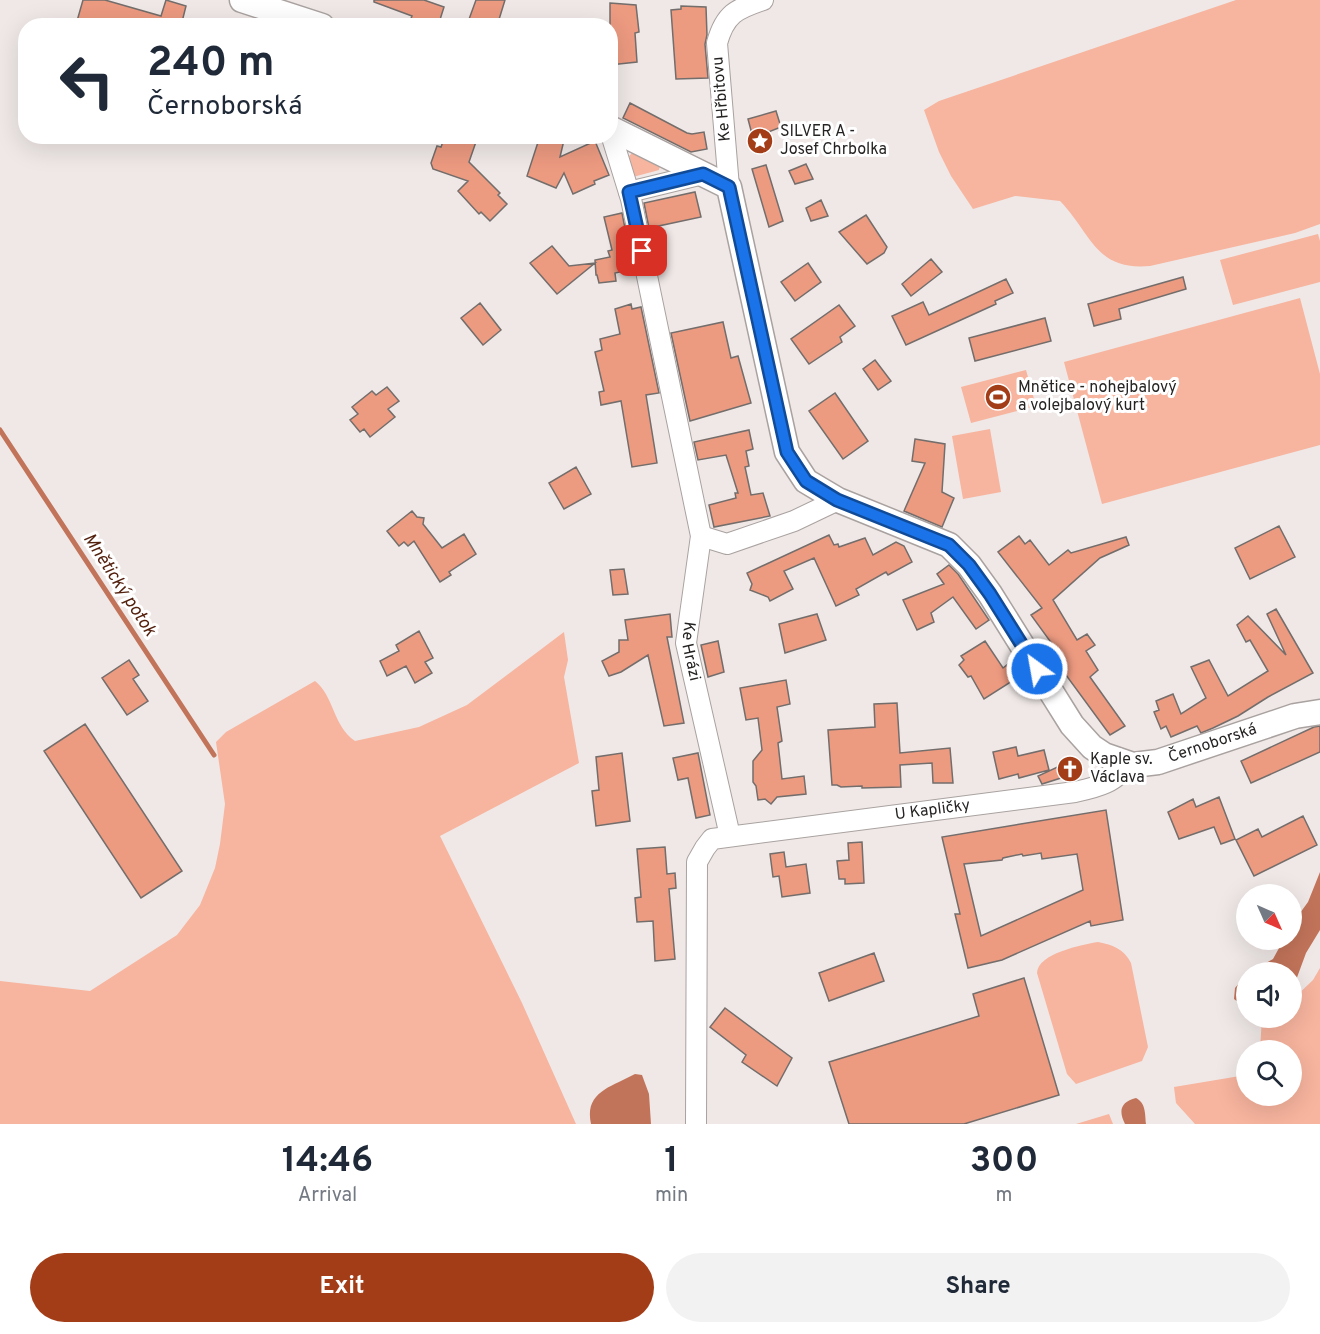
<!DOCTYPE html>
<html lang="en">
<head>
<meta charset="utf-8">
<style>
	:root { --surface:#fff; --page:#f2f2f3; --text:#1f2937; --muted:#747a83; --accent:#a33d18 }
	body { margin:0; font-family:Overpass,sans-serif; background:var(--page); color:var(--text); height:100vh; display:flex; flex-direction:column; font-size:22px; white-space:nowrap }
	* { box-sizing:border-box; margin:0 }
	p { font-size:20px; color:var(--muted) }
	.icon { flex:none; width:33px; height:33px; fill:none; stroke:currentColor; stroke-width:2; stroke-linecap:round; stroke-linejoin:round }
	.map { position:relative; height:1124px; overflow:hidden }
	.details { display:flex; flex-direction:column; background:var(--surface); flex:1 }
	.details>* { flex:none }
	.guide { position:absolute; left:18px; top:18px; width:600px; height:126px; border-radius:24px; box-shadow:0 6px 24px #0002; background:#fff; color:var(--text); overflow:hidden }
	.needle { width:39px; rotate:135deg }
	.controls { position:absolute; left:1236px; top:884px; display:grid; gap:12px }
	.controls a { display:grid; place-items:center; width:66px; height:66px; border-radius:50%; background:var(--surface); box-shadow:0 6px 24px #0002; font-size:30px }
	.pin { position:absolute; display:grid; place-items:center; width:51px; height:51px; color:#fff; margin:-26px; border-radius:12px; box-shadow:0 3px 9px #0006 }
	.me { position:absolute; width:66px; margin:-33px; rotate:328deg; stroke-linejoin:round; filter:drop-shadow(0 0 4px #0008) }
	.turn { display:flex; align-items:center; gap:21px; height:126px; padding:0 30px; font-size:27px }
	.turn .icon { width:78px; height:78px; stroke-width:2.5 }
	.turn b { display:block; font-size:42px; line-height:51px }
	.eta { display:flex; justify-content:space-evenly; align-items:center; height:102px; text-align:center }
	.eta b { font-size:36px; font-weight:700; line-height:42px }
	.cta { display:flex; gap:12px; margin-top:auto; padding:12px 30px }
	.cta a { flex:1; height:69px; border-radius:36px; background:var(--accent); color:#fff; font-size:24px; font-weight:700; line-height:69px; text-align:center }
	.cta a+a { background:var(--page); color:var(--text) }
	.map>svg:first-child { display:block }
</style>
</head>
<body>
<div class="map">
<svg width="1320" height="1124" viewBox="0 0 1320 1124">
	<rect width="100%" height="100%" fill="#efe8e6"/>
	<path fill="#f7b49e" d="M 1236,0 L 1320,0 L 1320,224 L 1295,233 L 1150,266 C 1095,271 1092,234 1060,201 L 1015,196 L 973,209 L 951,176 L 939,152 L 924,110 L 939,101 Z
		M 638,152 L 660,165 L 659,170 L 633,177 L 629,156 L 632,153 Z
		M 1318,234 L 1320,241 L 1320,282 L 1233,305 L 1220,260 Z
		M 1300,298 L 1320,374 L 1320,445 L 1102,504 L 1064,362 Z
		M 1026,370 L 1036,406 L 971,423 L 961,387 Z
		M 990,429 L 1001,492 L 963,499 L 952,436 Z
		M 564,632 L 568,660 L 564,677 L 579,763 L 440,836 L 522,1003 L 576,1124 L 0,1124 L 0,981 L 90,991 L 177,935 L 200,905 L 215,868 L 220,844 L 225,804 L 216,742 L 226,732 L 315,681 C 334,696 333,726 355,741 L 419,727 L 467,705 Z
		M 1098,942 C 1113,945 1124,949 1131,963 L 1148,1047 L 1142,1061 L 1076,1084 L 1067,1074 L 1037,973 C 1038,953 1082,945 1098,942 Z
		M 1320,968 L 1320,1124 L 1195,1124 L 1176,1103 L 1174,1087 L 1246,1075 L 1246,1095 L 1292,1095 L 1292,1050 L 1260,1050 L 1262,1017 L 1292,1017 L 1292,1000 L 1313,980 Z
		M 1109,1114 L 1113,1124 L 1076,1124 Z"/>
	<path fill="#c2745a" d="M 1320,872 L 1320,930 L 1306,953 L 1292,991 L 1292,972 L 1251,972 L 1273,959 L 1284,939 L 1292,939 L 1292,924 L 1308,902 Z
		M 1246,975 L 1246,1008 L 1234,999 L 1235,988 Z
		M 635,1074 L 642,1075 L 649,1094 L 651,1124 L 591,1124 C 584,1092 611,1087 635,1074 Z
		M 1136,1098 C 1146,1103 1145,1114 1146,1124 L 1125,1124 C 1118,1110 1121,1102 1136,1098 Z"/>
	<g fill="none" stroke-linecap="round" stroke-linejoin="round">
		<path stroke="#c2745a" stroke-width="5" d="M 0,430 L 214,755"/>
	</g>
	<path fill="#ec9a80" stroke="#736d6b" stroke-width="1.5" fill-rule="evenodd" d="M 83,0 L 105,0 L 161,16 L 166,0 L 186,6 L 181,26 L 94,26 L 77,21 Z
		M 374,0 L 424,0 L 444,7 L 438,26 L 408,26 L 412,16 L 374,2 Z
		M 476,0 L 505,0 L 497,26 L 479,26 L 468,22 Z
		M 610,3 L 636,5 L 639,32 L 635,33 L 637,62 L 610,65 Z
		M 681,6 L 706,7 L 707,35 L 705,44 L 708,78 L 676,79 L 671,10 L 681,9 Z
		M 630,103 L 687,133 L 692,134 L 704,132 L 707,149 L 691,152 L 623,118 Z
		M 776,111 L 781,127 L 753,138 L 748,119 Z
		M 445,136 L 478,136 L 469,162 L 500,193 L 498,195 L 507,204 L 490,221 L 481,212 L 479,214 L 458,191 L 468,181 L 433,169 L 431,163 L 437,146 L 441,147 Z
		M 540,136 L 565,136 L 560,157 L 595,141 L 609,175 L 594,181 L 595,184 L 573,194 L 564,173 L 556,188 L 527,176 Z
		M 806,164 L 813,179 L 795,184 L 789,171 Z
		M 766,165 L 783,221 L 769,227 L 752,169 Z
		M 695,192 L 701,217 L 649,228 L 644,203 Z
		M 821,200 L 828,216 L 811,221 L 806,208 Z
		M 622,213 L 633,269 L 615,273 L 616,281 L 599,283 L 597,275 L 596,275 L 595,260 L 610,257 L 608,251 L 612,250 L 604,217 Z
		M 866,215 L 887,247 L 884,253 L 867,264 L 839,232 Z
		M 552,246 L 569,266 L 595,263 L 557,294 L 530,263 Z
		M 931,259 L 942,272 L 911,296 L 902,284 Z
		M 808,263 L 821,282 L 795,301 L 781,282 Z
		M 1183,277 L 1186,289 L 1119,309 L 1121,319 L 1094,326 L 1088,304 Z
		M 1006,279 L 1013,293 L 995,301 L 996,304 L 906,345 L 892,316 L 923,302 L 929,315 Z
		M 480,303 L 501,330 L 483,345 L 461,318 Z
		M 631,304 L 632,309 L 641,307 L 659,393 L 646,395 L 657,463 L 632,467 L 621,401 L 601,405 L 599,392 L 604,391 L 595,352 L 602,350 L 600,339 L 620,334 L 615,309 Z
		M 839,305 L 855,326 L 840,337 L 842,342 L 809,364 L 791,339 Z
		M 1045,318 L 1051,341 L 975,361 L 969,338 Z
		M 723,322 L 731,358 L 738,356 L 751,403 L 690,421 L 671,333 Z
		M 875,360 L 891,381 L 878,390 L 863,369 Z
		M 387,387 L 399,401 L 388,409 L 395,417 L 370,437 L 364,429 L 360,432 L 350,420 L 358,414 L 352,407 L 372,391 L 376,395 Z
		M 835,393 L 868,441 L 843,459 L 809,411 Z
		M 749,430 L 753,449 L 746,451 L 749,466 L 745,467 L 751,495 L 763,493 L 770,516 L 714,527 L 709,505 L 736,498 L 735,493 L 738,493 L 726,455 L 698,460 L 694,442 Z
		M 915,439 L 945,444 L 942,492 L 954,498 L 942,527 L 904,511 L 925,463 L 912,461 Z
		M 576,467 L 591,494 L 564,509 L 549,483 Z
		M 412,511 L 417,517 L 424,518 L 423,524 L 442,548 L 464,534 L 476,554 L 449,572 L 451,575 L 440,582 L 414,541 L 408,546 L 404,542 L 399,546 L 387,531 Z
		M 1279,526 L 1295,557 L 1250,579 L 1235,548 Z
		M 829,535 L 834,545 L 838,544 L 839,547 L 865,538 L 873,555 L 896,542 L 904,546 L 912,562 L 888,575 L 886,572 L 856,589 L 859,595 L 836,606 L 814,558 L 784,571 L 793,589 L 770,601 L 768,597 L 750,590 L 752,584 L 747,573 Z
		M 1019,536 L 1025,544 L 1030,540 L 1049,565 L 1068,550 L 1071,553 L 1126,537 L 1129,545 L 1100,558 L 1053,600 L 1077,640 L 1087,634 L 1095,645 L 1086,651 L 1098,670 L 1090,677 L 1125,726 L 1110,735 L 1052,656 L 1058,652 L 1031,615 L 1042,608 L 998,552 Z
		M 949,565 L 958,574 L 989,620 L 976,629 L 953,597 L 931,613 L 934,622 L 917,630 L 903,600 L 944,584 L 937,574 Z
		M 624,569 L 628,594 L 613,595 L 610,570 Z
		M 1276,609 L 1313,673 L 1268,697 L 1238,716 L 1213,728 L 1201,733 L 1197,726 L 1171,737 L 1166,726 L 1161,729 L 1154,712 L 1159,710 L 1156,701 L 1173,694 L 1181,714 L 1206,698 L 1191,667 L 1209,660 L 1228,696 L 1268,671 L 1250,640 L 1246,642 L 1237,625 L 1248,616 L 1286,655 L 1267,614 Z
		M 670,614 L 672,637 L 667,637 L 684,723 L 664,726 L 648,655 L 621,672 L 609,676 L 602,661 L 619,652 L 619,640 L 628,640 L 625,620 Z
		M 817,614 L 826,640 L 785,653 L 779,624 Z
		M 419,631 L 433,658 L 425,662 L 432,673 L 415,683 L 406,666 L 387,676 L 380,661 L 399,651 L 396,645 Z
		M 718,641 L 724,672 L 708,677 L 701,645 Z
		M 985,641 L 1003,668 L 1008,664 L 1017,678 L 984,699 L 971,676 L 968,677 L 959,665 L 964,660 L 961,656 Z
		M 129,660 L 139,675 L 133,679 L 148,701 L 127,715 L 102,678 Z
		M 786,680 L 790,704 L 777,707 L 782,741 L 778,743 L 782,779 L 804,776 L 806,794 L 777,797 L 771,804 L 765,799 L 758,800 L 756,786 L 753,782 L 753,761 L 762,750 L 758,718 L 746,720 L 740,688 Z
		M 897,703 L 900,753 L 950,748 L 953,783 L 933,783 L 932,763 L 900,765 L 901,787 L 862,788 L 862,786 L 841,787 L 837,785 L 832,785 L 828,730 L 875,727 L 874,704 Z
		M 85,724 L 182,871 L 141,898 L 44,751 Z
		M 1320,726 L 1320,752 L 1251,783 L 1241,761 L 1314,727 Z
		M 1016,747 L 1018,756 L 1044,750 L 1049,770 L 1019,778 L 1018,774 L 999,779 L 993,752 Z
		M 622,753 L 630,821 L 596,826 L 592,791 L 599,790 L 596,757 Z
		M 698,753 L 710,815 L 696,818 L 688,778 L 678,780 L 673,758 Z
		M 1075,759 L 1080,772 L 1042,784 L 1038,776 Z
		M 1219,797 L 1235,839 L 1221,844 L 1214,827 L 1179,839 L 1168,812 L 1193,799 L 1196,807 Z
		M 1106,810 L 1123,920 L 1091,926 L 1090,921 L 1002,960 L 968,968 L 955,914 L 960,914 L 942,837 ZM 1041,853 L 1042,859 L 1077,854 L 1083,890 L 981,936 L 964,864 L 1002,860 L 1003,858 L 1022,854 L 1023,856 Z
		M 1303,816 L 1317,845 L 1254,876 L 1236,840 L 1258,829 L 1262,837 Z
		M 862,842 L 864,883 L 845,884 L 845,879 L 839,879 L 837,861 L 849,860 L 848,843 Z
		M 665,847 L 667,874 L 675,873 L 676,888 L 669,889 L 675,959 L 655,961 L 653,921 L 637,922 L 635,898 L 641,897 L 637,849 Z
		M 784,852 L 786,867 L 806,864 L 810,893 L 782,897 L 779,876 L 773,877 L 770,854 Z
		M 874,953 L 884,981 L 829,1001 L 819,973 Z
		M 1024,978 L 1059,1095 L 964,1124 L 849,1124 L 829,1062 L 979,1016 L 973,994 Z
		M 725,1008 L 792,1058 L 777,1086 L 742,1062 L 746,1055 L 710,1027 Z"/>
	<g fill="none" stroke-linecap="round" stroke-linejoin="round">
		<defs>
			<g id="minor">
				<path id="s1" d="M 610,131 L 631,199 L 701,536 L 686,643 L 730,836"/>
				<path d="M 729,187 L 717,43 C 725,14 736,9 763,0"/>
				<path d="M 629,192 L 703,174"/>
				<path d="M 701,536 L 727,544 L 794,521 L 838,500"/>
				<path id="s2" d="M 696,1124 L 697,862 L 705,848 L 712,839 L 1075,792 C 1093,788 1119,783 1126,763"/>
			</g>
			<g id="tertiary">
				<path d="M 242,0 L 322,26"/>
				<path id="s3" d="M 610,128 L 729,187 L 787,452 L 806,481 L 838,500 L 949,545 L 969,565 L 990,594 L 1072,725 L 1092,747 L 1104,755 L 1133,765 L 1158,762 L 1295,716 L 1320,712"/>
			</g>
		</defs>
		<use href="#minor" stroke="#a9a2a0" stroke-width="22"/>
		<use href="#tertiary" stroke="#a9a2a0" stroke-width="27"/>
		<use href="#minor" stroke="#fff" stroke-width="20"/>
		<use href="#tertiary" stroke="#fff" stroke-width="24"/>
	</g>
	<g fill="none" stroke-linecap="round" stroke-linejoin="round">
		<defs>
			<path id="route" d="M 642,251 L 629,192 L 703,174 L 729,187 L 787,452 L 806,481 L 837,500 L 949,545 L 969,565 L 990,594 L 1037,669"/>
		</defs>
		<use href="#route" stroke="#114b97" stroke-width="15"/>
		<use href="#route" stroke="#1a73e8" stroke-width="10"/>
	</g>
	<defs>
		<symbol id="sight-disc" viewBox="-11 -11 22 22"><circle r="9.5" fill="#a33d18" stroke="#fff"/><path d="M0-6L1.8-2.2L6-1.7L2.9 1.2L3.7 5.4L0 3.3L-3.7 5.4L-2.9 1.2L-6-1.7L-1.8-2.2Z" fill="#fff"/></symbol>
		<symbol id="stadium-disc" viewBox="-11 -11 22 22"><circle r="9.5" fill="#a33d18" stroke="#fff"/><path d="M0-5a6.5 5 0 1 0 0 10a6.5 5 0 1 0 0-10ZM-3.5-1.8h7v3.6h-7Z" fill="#fff"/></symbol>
		<symbol id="church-disc" viewBox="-11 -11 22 22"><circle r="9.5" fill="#a33d18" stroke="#fff"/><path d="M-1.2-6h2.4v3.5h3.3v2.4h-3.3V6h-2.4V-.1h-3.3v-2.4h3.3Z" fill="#fff"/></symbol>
	</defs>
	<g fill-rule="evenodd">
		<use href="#sight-disc" x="745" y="126" width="30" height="30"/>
		<use href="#stadium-disc" x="983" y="382" width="30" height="30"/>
		<use href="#church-disc" x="1055" y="754" width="30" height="30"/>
	</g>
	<g text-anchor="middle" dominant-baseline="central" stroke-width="6" stroke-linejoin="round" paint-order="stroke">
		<g font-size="16" fill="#262423" stroke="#fff">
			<text transform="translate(722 99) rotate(-95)">Ke Hřbitovu</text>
			<text stroke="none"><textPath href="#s1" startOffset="532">Ke Hrázi</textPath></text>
			<text stroke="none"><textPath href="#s3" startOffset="972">Černoborská</textPath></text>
			<text stroke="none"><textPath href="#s2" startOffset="512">U Kapličky</textPath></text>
		</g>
		<g font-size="16" fill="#262423" stroke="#fff" text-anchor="start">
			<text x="780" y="132">SILVER A -<tspan x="780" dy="18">Josef Chrbolka</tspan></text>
			<text x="1018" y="388">Mnětice - nohejbalový<tspan x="1018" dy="18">a volejbalový kurt</tspan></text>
			<text x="1090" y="760">Kaple sv.<tspan x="1090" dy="18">Václava</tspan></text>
		</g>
		<g font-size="18" font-style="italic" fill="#54210f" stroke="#fff">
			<text transform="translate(119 585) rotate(57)">Mnětický potok</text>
		</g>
	</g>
</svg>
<div class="controls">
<a><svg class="needle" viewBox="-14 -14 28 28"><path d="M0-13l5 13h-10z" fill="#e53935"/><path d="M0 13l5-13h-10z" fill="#747a83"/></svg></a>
<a><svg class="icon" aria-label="sound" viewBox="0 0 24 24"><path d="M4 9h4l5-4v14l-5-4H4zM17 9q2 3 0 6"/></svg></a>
<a><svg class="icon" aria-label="search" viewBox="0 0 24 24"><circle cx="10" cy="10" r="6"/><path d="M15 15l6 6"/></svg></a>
</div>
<div class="pin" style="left:642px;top:251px;background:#d93025"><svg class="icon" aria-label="arrive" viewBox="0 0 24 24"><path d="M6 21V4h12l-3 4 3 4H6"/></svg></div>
<svg class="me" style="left:1037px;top:669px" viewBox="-20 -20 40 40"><circle r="17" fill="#1a73e8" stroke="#fff" stroke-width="3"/><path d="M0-11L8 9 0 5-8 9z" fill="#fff"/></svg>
<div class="guide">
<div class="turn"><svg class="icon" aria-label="left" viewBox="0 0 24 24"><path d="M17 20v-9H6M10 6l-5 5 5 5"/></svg><div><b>240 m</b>Černoborská</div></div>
</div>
</div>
<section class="details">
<div class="eta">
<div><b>14:46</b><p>Arrival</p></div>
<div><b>1</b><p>min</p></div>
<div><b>300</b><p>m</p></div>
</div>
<div class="cta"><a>Exit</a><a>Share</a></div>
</section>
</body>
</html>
